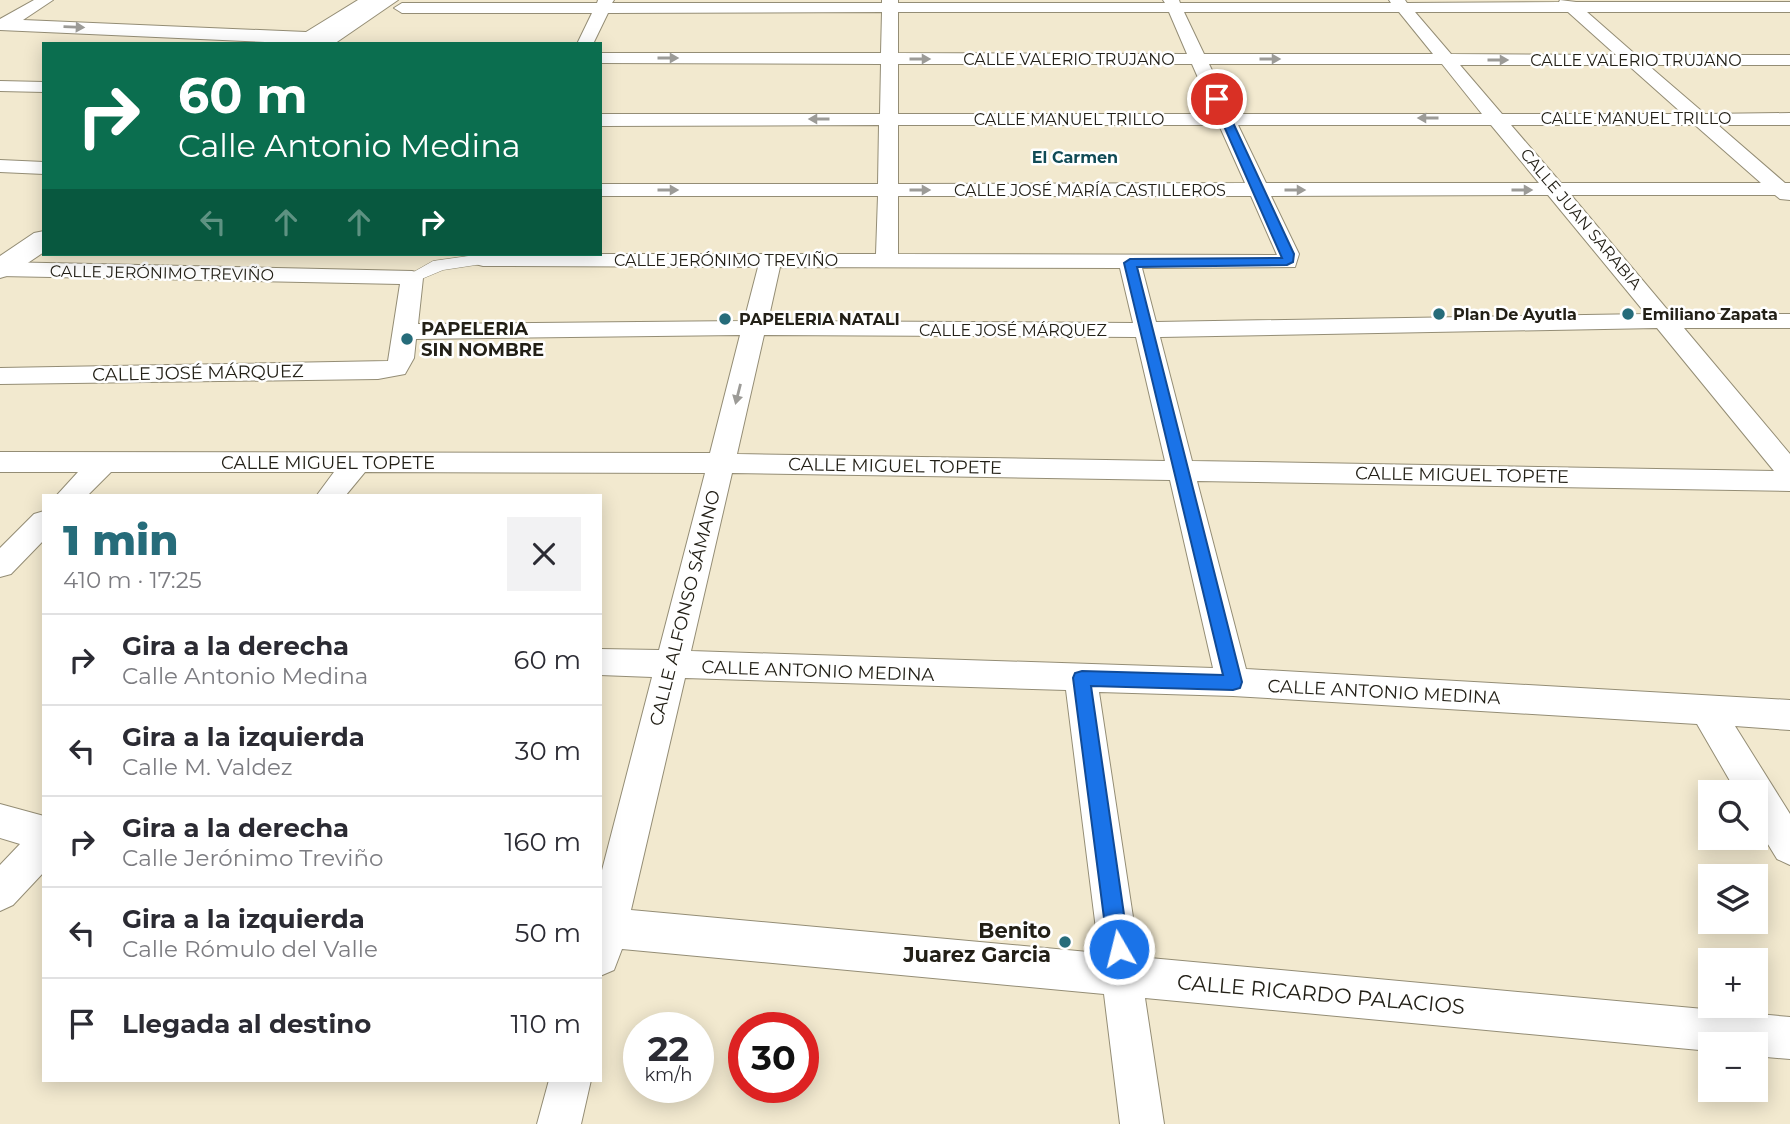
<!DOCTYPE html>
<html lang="es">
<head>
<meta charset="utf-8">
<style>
	:root { --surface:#fff; --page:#f2f2f3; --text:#2b2b33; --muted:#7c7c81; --line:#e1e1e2; --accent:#266c7a }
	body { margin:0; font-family:Montserrat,sans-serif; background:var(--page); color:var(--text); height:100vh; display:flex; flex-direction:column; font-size:26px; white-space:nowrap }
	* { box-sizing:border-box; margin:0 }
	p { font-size:23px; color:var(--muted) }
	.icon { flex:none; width:38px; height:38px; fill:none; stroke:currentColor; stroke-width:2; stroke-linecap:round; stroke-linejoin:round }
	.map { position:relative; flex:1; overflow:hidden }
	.side { position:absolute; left:42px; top:494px; width:560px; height:588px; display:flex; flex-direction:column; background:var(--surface); border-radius:0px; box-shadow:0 4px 18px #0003 }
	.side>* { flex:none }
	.guide { position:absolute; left:42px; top:42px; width:560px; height:214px; border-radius:0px; box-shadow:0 4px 18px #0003; background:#0b6e4f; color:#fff; overflow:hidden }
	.buttons { position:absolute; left:1698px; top:780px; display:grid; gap:14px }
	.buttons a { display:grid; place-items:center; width:70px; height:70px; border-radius:0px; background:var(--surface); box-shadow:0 4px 18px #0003; font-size:35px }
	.speed { position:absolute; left:623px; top:1012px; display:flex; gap:14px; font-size:35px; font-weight:700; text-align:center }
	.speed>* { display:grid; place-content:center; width:91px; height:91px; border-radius:50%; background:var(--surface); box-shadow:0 4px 18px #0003; line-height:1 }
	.speed small { font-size:18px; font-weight:400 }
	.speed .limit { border:10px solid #d22; background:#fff; color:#111 }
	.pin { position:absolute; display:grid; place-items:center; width:60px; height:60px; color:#fff; margin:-30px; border:4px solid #fff; border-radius:50%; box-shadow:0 2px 7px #0007 }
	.me { position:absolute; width:77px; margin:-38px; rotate:352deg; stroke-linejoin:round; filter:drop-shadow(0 0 5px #0008) }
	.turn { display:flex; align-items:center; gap:24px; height:147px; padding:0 21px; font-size:32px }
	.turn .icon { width:91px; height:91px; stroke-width:2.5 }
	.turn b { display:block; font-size:49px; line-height:60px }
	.lanes { display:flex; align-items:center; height:66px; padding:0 21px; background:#0003; justify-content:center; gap:35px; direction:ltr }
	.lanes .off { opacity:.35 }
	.round { display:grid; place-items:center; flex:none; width:74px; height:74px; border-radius:0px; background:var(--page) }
	.headline { display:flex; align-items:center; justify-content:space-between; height:119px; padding:0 21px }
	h1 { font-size:42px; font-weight:800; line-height:52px; color:var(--accent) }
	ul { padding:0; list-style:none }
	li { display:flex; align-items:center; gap:21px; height:91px; padding:0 21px; border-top:2px solid var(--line) }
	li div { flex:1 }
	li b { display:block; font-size:26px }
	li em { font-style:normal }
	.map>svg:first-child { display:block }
</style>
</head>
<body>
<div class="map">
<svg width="1790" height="1124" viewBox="0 0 1790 1124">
	<rect width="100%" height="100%" fill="#f2e9cf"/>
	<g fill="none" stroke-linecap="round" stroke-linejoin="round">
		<defs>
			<path id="pedestrian" d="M 483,254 L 489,255 L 491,259 L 489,263 L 443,270 L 412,283 L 403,278 L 433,261 Z"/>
			<path id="minor" d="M 34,0 L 53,0 L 23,20 L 306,32 L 358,0 L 377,0 L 310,44 L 0,30 L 0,19 Z
				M 598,0 L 614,0 L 612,3 L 882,3 L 882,0 L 898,0 L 898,3 L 1165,3 L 1163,0 L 1179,0 L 1180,3 L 1391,3 L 1389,0 L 1405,0 L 1407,3 L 1559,2 L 1560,0 L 1576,2 L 1790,2 L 1790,12 L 1587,12 L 1636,55 L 1790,55 L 1790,65 L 1648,65 L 1705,114 L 1790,113 L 1790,125 L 1718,125 L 1785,183 L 1790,183 L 1790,200 L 1780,199 L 1775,195 L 1571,195 L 1671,314 L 1790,314 L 1790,328 L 1684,328 L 1790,454 L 1790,491 L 1197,481 L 1246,669 L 1790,700 L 1790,730 L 1735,726 L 1790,814 L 1790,865 L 1777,859 L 1755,823 L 1755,793 L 1737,793 L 1697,724 L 1233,696 L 1099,692 L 1139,957 L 1790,1017 L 1790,1059 L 1755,1056 L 1755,1045 L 1710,1045 L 1710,1051 L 1145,998 L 1164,1124 L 1120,1124 L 1104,994 L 622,949 L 614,970 L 600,976 L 600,878 L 652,677 L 600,675 L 600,649 L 659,650 L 705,473 L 365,472 L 346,495 L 317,495 L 334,472 L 111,472 L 88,495 L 57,495 L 78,472 L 0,472 L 0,452 L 710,453 L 740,335 L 416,339 L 414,358 L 405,374 L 378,379 L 0,384 L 0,368 L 388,361 L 400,284 L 0,276 L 0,262 L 412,271 L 420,273 L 423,278 L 418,324 L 744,321 L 758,267 L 483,266 L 475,264 L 472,259 L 475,254 L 876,254 L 878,196 L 600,196 L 600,184 L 878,184 L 879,125 L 600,126 L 600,114 L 880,114 L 881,64 L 600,63 L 600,53 L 881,53 L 882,12 L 608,13 L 593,44 L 577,44 L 592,13 L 402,13 L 394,8 L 402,3 L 597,3 ZM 898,12 L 1169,12 L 1187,54 L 898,53 ZM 1184,12 L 1399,12 L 1433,54 L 1204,54 ZM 1415,12 L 1568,12 L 1616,55 L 1451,54 ZM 898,64 L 1192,64 L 1214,114 L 898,114 ZM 1209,64 L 1442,64 L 1482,114 L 1233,114 ZM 1460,65 L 1628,65 L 1683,114 L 1502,114 ZM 898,125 L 1219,125 L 1245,183 L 898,184 ZM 1238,125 L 1491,125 L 1539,183 L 1266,183 ZM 1511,125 L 1695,125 L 1761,183 L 1561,183 ZM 1548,195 L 1646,314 L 1156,322 L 1142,268 L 1295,267 L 1299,254 L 1271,196 ZM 898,196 L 1251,196 L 1277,255 L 898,254 ZM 780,267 L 1120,268 L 1133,323 L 768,321 ZM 1657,328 L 1774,471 L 1192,461 L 1160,337 ZM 764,335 L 1136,337 L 1165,461 L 737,454 ZM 732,473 L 1170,480 L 1213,668 L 691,651 ZM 685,678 L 1066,690 L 1099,953 L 631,910 Z
				M 0,81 L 44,82 L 44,92 L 0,91 Z
				M 0,160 L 44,162 L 44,174 L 0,172 Z
				M 44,511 L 44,540 L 11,574 L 0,577 L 0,548 L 34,514 Z
				M 0,804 L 44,816 L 44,872 L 13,905 L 0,911 L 0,865 L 20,844 L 0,838 Z
				M 549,1080 L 591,1080 L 581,1124 L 537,1124 Z"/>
			<path id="tertiary" d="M 374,0 L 398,0 L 334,44 L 308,44 Z
				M 44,231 L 44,252 L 10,275 L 0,278 L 0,256 L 34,233 Z"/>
		</defs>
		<use href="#pedestrian" stroke="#948d75" stroke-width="1"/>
		<use href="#minor" stroke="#948d75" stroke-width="2"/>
		<use href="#tertiary" stroke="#948d75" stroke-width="2"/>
		<use href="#pedestrian" fill="#fff" fill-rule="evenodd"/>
		<use href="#minor" fill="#fff" fill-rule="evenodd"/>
		<use href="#tertiary" fill="#fff" fill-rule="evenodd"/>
	</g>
	<defs><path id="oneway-solid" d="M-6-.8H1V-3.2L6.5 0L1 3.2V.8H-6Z" transform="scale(1.75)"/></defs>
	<g fill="#9c9b97">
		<use href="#oneway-solid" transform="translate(74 27) rotate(2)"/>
		<use href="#oneway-solid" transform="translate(668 58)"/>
		<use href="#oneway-solid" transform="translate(920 59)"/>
		<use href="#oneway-solid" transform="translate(1270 59)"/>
		<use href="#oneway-solid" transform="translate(1498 60)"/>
		<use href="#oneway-solid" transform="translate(1428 118) rotate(180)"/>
		<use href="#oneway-solid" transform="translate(819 119) rotate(180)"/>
		<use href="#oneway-solid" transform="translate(668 190)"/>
		<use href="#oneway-solid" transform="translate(920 190)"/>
		<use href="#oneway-solid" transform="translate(1295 190)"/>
		<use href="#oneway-solid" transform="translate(1522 190)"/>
		<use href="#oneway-solid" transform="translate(738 394) rotate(104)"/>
	</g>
	<path fill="#1a73e8" stroke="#114b97" stroke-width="2" d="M 1217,96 L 1222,99 L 1294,254 L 1293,262 L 1287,265 L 1137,267 L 1242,682 L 1240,688 L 1233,690 L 1091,686 L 1129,949 L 1126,957 L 1119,960 L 1111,957 L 1108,949 L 1073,678 L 1075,673 L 1082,671 L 1223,675 L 1124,263 L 1130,259 L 1282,258 L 1212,99 Z"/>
	<g fill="#266c7a" stroke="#fff" stroke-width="2.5">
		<circle cx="1439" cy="314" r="7"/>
		<circle cx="1628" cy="314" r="7"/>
		<circle cx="725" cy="319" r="7"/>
		<circle cx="407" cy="339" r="7"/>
		<circle cx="1065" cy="942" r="7"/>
	</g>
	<g text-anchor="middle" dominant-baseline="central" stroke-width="5" stroke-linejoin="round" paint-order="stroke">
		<g font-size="16" fill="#232017" stroke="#fff">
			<text x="1069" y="59">CALLE VALERIO TRUJANO</text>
			<text x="1636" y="60">CALLE VALERIO TRUJANO</text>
			<text x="1636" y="118">CALLE MANUEL TRILLO</text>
			<text x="1069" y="119">CALLE MANUEL TRILLO</text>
			<text x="1090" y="190">CALLE JOSÉ MARÍA CASTILLEROS</text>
			<text transform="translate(1581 219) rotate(50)">CALLE JUAN SARABIA</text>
			<text x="726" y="260">CALLE JERÓNIMO TREVIÑO</text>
			<text transform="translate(162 273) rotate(1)">CALLE JERÓNIMO TREVIÑO</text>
			<text x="1013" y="330">CALLE JOSÉ MÁRQUEZ</text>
		</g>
		<g font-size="16" font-weight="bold" fill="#114b56" stroke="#fff">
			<text x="1075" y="157">El Carmen</text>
		</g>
		<g font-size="16" font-weight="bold" fill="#232017" stroke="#fff" text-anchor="start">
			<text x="1453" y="314">Plan De Ayutla</text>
			<text x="1642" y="314">Emiliano Zapata</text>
			<text x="739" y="319">PAPELERIA NATALI</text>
		</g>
		<g font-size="18" font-weight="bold" fill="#232017" stroke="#fff" text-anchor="start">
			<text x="421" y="329">PAPELERIA<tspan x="421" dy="21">SIN NOMBRE</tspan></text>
		</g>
		<g font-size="18" fill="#232017" stroke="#fff">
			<text transform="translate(198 373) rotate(-1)">CALLE JOSÉ MÁRQUEZ</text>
			<text x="328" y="463">CALLE MIGUEL TOPETE</text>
			<text transform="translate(895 466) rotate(1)">CALLE MIGUEL TOPETE</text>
			<text transform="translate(1462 475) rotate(1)">CALLE MIGUEL TOPETE</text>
			<text transform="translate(685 608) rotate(-76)">CALLE ALFONSO SÁMANO</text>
			<text transform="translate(818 671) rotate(2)">CALLE ANTONIO MEDINA</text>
			<text transform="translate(1384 692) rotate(3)">CALLE ANTONIO MEDINA</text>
		</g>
		<g font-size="21" font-weight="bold" fill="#232017" stroke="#fff" text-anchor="end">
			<text x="1051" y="930">Benito<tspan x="1051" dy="24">Juarez Garcia</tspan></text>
		</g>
		<g font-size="21" fill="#232017" stroke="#fff">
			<text transform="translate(1321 994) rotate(5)">CALLE RICARDO PALACIOS</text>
		</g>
	</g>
</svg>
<div class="buttons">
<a><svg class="icon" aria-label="search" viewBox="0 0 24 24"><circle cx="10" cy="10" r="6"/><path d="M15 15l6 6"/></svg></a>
<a><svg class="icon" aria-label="layers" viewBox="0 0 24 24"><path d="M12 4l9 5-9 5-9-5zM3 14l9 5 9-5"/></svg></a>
<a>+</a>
<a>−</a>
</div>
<div class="speed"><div>22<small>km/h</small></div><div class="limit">30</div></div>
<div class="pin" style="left:1217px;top:99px;background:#d93025"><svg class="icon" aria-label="arrive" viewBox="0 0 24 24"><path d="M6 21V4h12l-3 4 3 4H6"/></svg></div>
<svg class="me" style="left:1119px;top:949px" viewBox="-20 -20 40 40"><circle r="17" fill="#1a73e8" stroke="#fff" stroke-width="3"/><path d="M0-11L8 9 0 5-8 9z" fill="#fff"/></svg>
<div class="guide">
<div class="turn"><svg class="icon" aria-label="right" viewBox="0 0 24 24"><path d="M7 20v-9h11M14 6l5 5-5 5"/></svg><div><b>60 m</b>Calle Antonio Medina</div></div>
<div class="lanes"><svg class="icon off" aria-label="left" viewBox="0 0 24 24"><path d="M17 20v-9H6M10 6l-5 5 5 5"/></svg><svg class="icon off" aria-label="ahead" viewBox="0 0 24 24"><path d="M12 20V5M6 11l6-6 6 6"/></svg><svg class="icon off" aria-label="ahead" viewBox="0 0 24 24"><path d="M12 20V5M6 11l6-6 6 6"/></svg><svg class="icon" aria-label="right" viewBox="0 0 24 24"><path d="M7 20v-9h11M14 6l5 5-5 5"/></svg></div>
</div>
<section class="side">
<div class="headline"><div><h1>1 min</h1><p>410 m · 17:25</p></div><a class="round"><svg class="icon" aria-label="close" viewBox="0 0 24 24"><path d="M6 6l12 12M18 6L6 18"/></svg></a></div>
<ul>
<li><svg class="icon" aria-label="right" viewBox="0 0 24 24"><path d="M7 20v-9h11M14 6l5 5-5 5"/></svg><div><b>Gira a la derecha</b><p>Calle Antonio Medina</p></div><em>60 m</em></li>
<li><svg class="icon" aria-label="left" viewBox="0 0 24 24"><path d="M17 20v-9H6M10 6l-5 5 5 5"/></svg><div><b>Gira a la izquierda</b><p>Calle M. Valdez</p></div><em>30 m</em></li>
<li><svg class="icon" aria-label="right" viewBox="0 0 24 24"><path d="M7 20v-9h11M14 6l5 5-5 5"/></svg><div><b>Gira a la derecha</b><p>Calle Jerónimo Treviño</p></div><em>160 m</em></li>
<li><svg class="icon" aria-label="left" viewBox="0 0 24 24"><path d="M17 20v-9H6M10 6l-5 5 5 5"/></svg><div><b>Gira a la izquierda</b><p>Calle Rómulo del Valle</p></div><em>50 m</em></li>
<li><svg class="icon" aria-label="arrive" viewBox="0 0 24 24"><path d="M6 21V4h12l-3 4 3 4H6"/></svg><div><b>Llegada al destino</b></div><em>110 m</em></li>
</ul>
</section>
</div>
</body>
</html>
